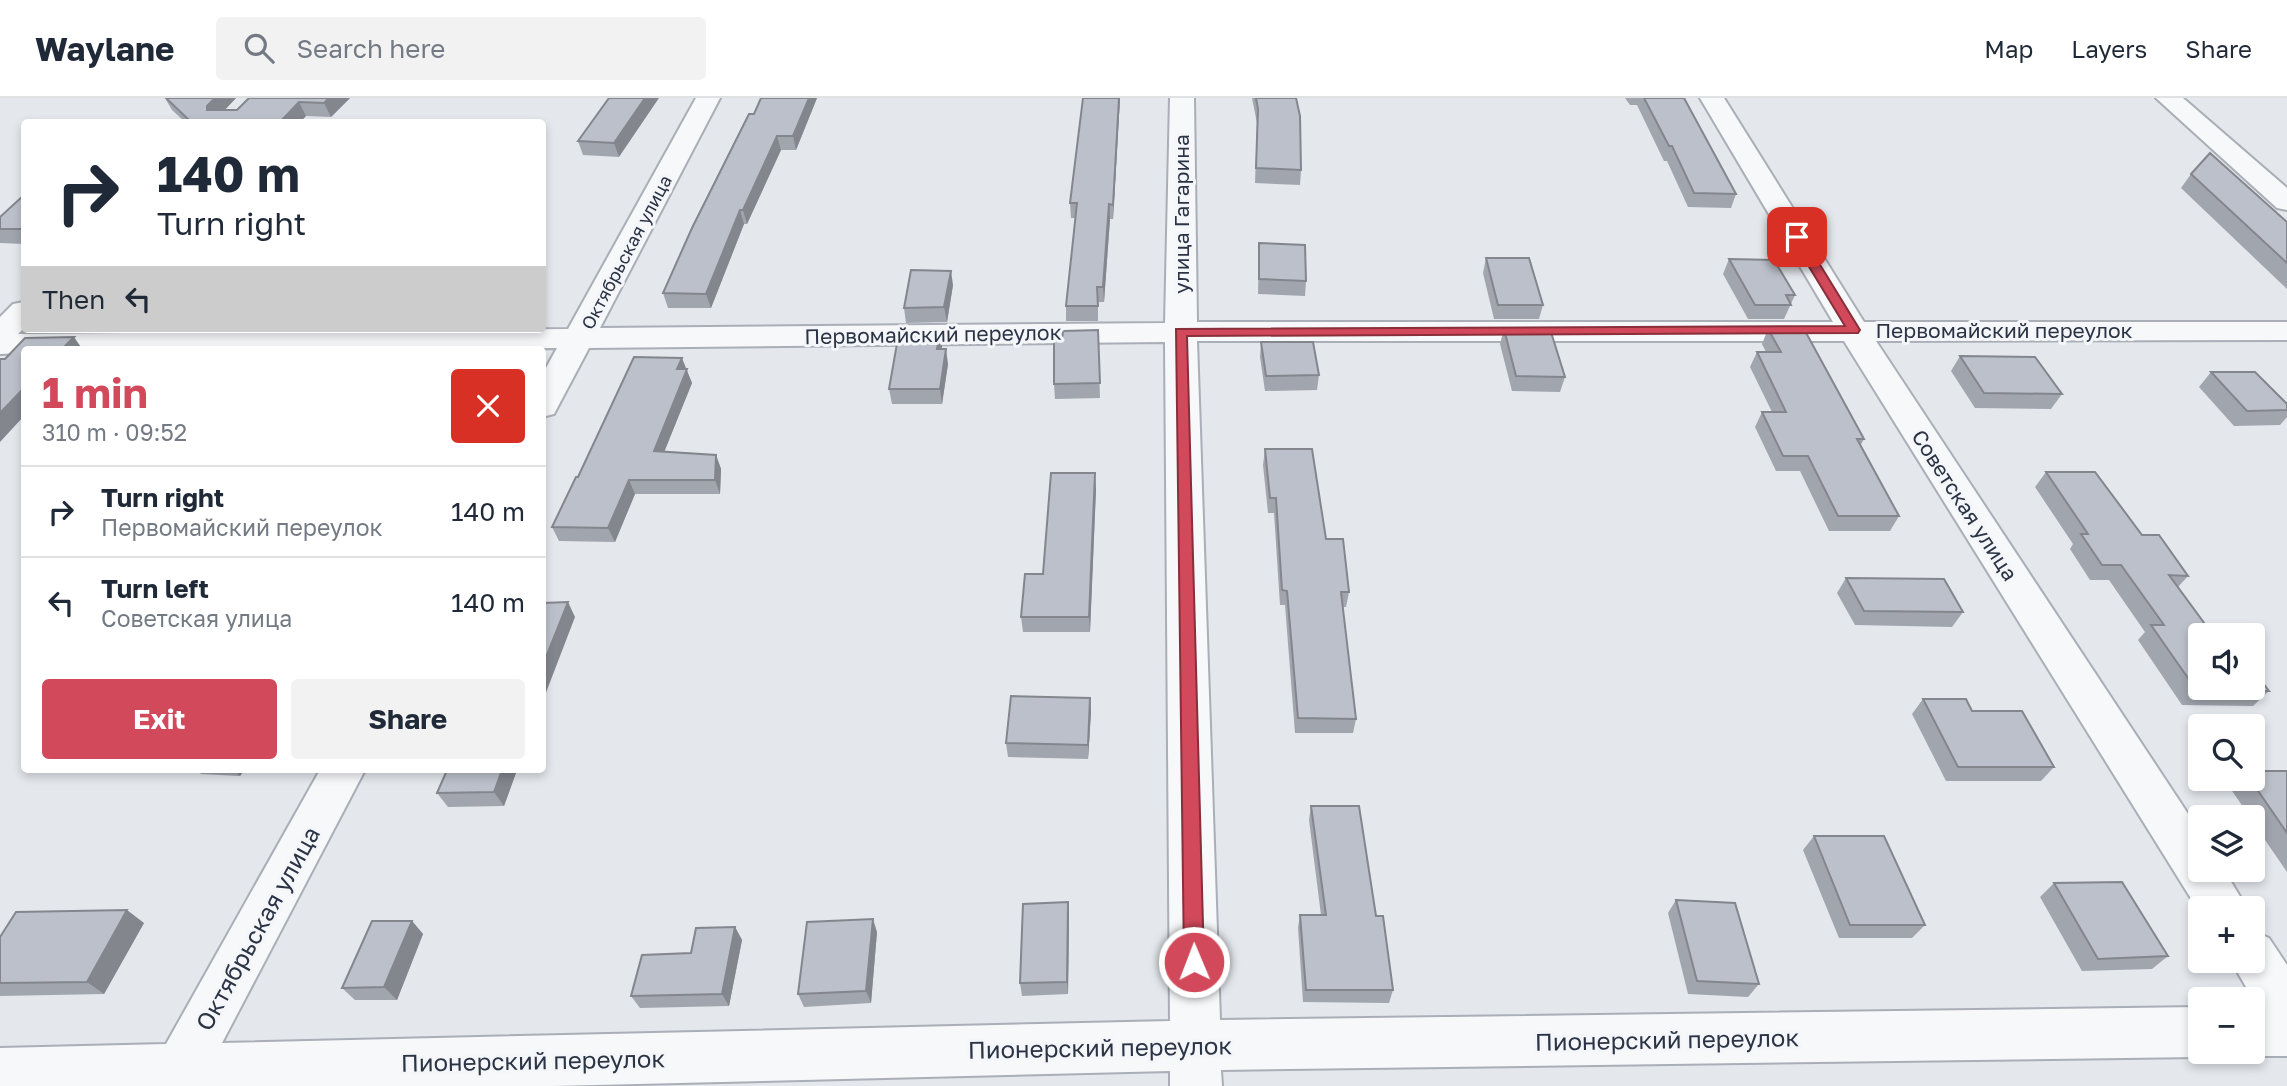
<!DOCTYPE html>
<html lang="en">
<head>
<meta charset="utf-8">
<style>
	:root { --surface:#fff; --page:#f2f2f3; --text:#1f2937; --muted:#747a83; --line:#e0e1e3; --accent:#d1495b }
	body { margin:0; font-family:"Golos Text",sans-serif; background:var(--page); color:var(--text); height:100vh; display:flex; flex-direction:column; font-size:26px; white-space:nowrap }
	* { box-sizing:border-box; margin:0 }
	p { font-size:23px; color:var(--muted) }
	.icon { flex:none; width:38px; height:38px; fill:none; stroke:currentColor; stroke-width:2; stroke-linecap:round; stroke-linejoin:round }
	.map { position:relative; flex:1; overflow:hidden }
	.details { position:absolute; left:21px; top:248px; width:525px; height:427px; display:flex; flex-direction:column; background:var(--surface); border-radius:7px; box-shadow:0 4px 10px #0003 }
	.details>* { flex:none }
	.guide { position:absolute; left:21px; top:21px; width:525px; height:214px; border-radius:7px; box-shadow:0 4px 10px #0003; background:#fff; color:var(--text); overflow:hidden }
	.controls { position:absolute; left:2188px; top:525px; display:grid; gap:14px }
	.controls a { display:grid; place-items:center; width:77px; height:77px; border-radius:7px; background:var(--surface); box-shadow:0 4px 10px #0003; font-size:35px }
	.pin { position:absolute; display:grid; place-items:center; width:60px; height:60px; color:#fff; margin:-30px; border-radius:14px; box-shadow:0 4px 10px #0006 }
	.me { position:absolute; width:77px; margin:-38px; rotate:359deg; stroke-linejoin:round; filter:drop-shadow(0 0 5px #0008) }
	.turn { display:flex; align-items:center; gap:24px; height:147px; padding:0 21px; font-size:32px }
	.turn .icon { width:91px; height:91px; stroke-width:2.5 }
	.turn b { display:block; font-size:49px; line-height:60px }
	.then { display:flex; align-items:center; height:66px; padding:0 21px; background:#0003; gap:14px; font-size:26px }
	.round { display:grid; place-items:center; flex:none; width:74px; height:74px; border-radius:7px; background:var(--page) }
	.overview { display:flex; align-items:center; justify-content:space-between; height:119px; padding:0 21px }
	h1 { font-size:42px; font-weight:700; line-height:52px; color:var(--accent) }
	.cta { display:flex; gap:14px; margin-top:auto; padding:14px 21px }
	.cta a { flex:1; height:80px; border-radius:7px; background:var(--accent); color:#fff; font-size:28px; font-weight:700; line-height:80px; text-align:center }
	.cta a+a { background:var(--page); color:var(--text) }
	ul { padding:0; list-style:none }
	li { display:flex; align-items:center; gap:21px; height:91px; padding:0 21px; border-top:2px solid var(--line) }
	li div { flex:1 }
	li b { display:block; font-size:26px }
	li em { font-style:normal }
	header { display:flex; align-items:center; gap:42px; box-sizing:border-box; height:98px; padding:0 35px; background:var(--surface); border-bottom:2px solid var(--line) }
	header strong { font-size:33px }
	nav { display:flex; gap:38px; margin-inline-start:auto; font-size:24px }
	.search { width:490px; height:63px; background:var(--page); display:flex; align-items:center; gap:18px; box-sizing:border-box; padding:0 24px; border-radius:7px; color:var(--muted); font-size:26px }
	.map>svg:first-child { display:block }
</style>
</head>
<body>
<header>
<strong>Waylane</strong>
<div class="search"><svg class="icon" aria-label="search" viewBox="0 0 24 24"><circle cx="10" cy="10" r="6"/><path d="M15 15l6 6"/></svg>Search here</div>
<nav><a>Map</a><a>Layers</a><a>Share</a></nav>
</header>
<div class="map">
<svg width="2287" height="988" viewBox="0 0 2287 988">
	<rect width="100%" height="100%" fill="#e4e7ec"/>
	<g fill="none" stroke-linecap="round" stroke-linejoin="round">
		<defs>
			<path id="minor" d="M 696,0 L 720,0 L 600,230 L 1165,225 L 1170,0 L 1194,0 L 1197,224 L 1833,224 L 1700,0 L 1724,0 L 1864,224 L 2287,224 L 2287,242 L 1876,243 L 2200,734 L 2200,772 L 2224,772 L 2247,810 L 2200,810 L 2200,815 L 1844,243 L 1197,243 L 1220,922 L 2200,909 L 2200,954 L 2212,954 L 2200,959 L 1221,972 L 1222,988 L 1170,988 L 1170,973 L 554,988 L 0,988 L 0,950 L 166,946 L 320,672 L 365,672 L 222,945 L 1170,923 L 1165,244 L 589,250 L 554,316 L 542,319 L 542,277 L 557,250 L 24,252 L 24,255 L 0,256 L 0,219 L 13,206 L 24,204 L 24,230 L 18,236 L 568,231 Z
				M 2156,0 L 2183,0 L 2287,90 L 2287,112 L 2277,110 Z
				M 2252,833 L 2269,840 L 2287,867 L 2287,958 L 2252,958 L 2242,954 L 2252,954 L 2252,908 L 2257,908 L 2231,863 L 2252,863 Z"/>
		</defs>
		<use href="#minor" stroke="#a9aeb7" stroke-width="4"/>
		<use href="#minor" fill="#f7f8fa" fill-rule="evenodd"/>
	</g>
	<path fill="#a1a5ae" d="M 165,0 L 236,0 L 225,12 L 237,12 L 249,0 L 350,0 L 331,19 L 306,18 L 300,24 L 185,24 L 172,12 Z
		M 609,0 L 619,59 L 583,57 L 578,43 Z
		M 817,0 L 796,52 L 781,52 L 747,126 L 744,126 L 711,210 L 668,210 L 663,195 L 754,16 Z
		M 1083,0 L 1120,0 L 1113,121 L 1110,121 L 1104,204 L 1098,204 L 1098,223 L 1066,223 L 1066,208 L 1075,120 L 1071,120 L 1070,105 Z
		M 1252,0 L 1296,0 L 1301,72 L 1300,87 L 1255,85 L 1257,25 Z
		M 1625,0 L 1684,0 L 1736,96 L 1731,110 L 1688,109 L 1667,63 L 1664,63 L 1637,7 L 1630,7 Z
		M 2191,76 L 2287,124 L 2287,191 L 2181,90 Z
		M 24,97 L 24,146 L 0,145 L 0,119 Z
		M 1259,145 L 1306,183 L 1305,198 L 1258,196 Z
		M 1486,160 L 1543,207 L 1539,221 L 1494,221 L 1483,175 Z
		M 1729,161 L 1795,197 L 1784,221 L 1748,221 L 1723,176 Z
		M 953,187 L 947,224 L 906,225 L 904,210 Z
		M 55,231 L 106,231 L 105,233 L 56,233 Z
		M 1504,231 L 1565,279 L 1560,294 L 1512,293 L 1500,246 Z
		M 1768,231 L 1864,341 L 1860,348 L 1899,418 L 1890,433 L 1829,433 L 1800,373 L 1776,373 L 1755,329 L 1762,314 L 1772,314 L 1750,269 L 1757,254 L 1766,254 L 1762,246 Z
		M 1098,232 L 1100,300 L 1055,301 L 1054,286 L 1062,242 Z
		M 1261,244 L 1319,277 L 1317,292 L 1265,293 L 1260,259 Z
		M 942,249 L 942,251 L 948,266 L 942,306 L 892,306 L 889,291 Z
		M 1960,258 L 2062,296 L 2051,311 L 1975,310 L 1951,273 Z
		M 686,271 L 692,285 L 664,353 L 716,357 L 721,371 L 720,396 L 635,396 L 615,444 L 559,443 L 552,429 L 578,379 Z
		M 2211,274 L 2287,306 L 2287,319 L 2280,327 L 2234,328 L 2199,289 Z
		M 1265,351 L 1326,441 L 1349,494 L 1346,509 L 1343,509 L 1356,621 L 1353,635 L 1295,635 L 1285,507 L 1280,507 L 1274,415 L 1268,415 L 1263,367 Z
		M 2046,374 L 2142,437 L 2188,478 L 2178,489 L 2200,537 L 2269,593 L 2253,608 L 2182,607 L 2138,542 L 2145,534 L 2109,482 L 2090,482 L 2070,451 L 2073,446 L 2035,389 Z
		M 1096,391 L 1090,534 L 1023,534 L 1021,519 Z
		M 1846,480 L 1963,514 L 1952,529 L 1855,527 L 1837,495 Z
		M 1090,600 L 1091,614 L 1088,661 L 1008,659 L 1006,645 Z
		M 1923,601 L 1972,613 L 2054,669 L 2041,683 L 1946,683 L 1912,616 Z
		M 197,672 L 244,672 L 240,678 L 201,676 Z
		M 447,672 L 517,672 L 504,708 L 448,709 L 437,695 Z
		M 2287,673 L 2287,774 L 2252,723 L 2252,719 L 2250,719 L 2228,687 L 2234,681 L 2252,681 Z
		M 1311,708 L 1393,892 L 1389,905 L 1303,904 L 1298,830 L 1300,817 L 1321,817 L 1309,722 Z
		M 1814,738 L 1925,827 L 1912,840 L 1839,840 L 1803,752 Z
		M 2054,785 L 2168,858 L 2152,871 L 2082,873 L 2040,799 Z
		M 1676,802 L 1759,886 L 1748,899 L 1688,896 L 1668,815 Z
		M 1068,804 L 1069,817 L 1068,896 L 1022,898 L 1020,885 Z
		M 412,823 L 423,836 L 397,902 L 355,902 L 342,890 Z
		M 144,825 L 104,896 L 0,898 L 0,839 Z
		M 735,829 L 742,842 L 729,908 L 640,910 L 631,898 L 691,855 Z
		M 877,834 L 871,905 L 804,909 L 798,896 Z"/>
	<path fill="#83868d" d="M 215,0 L 236,0 L 215,22 L 207,12 L 207,8 Z
		M 329,0 L 350,0 L 331,19 L 324,5 Z
		M 645,0 L 659,0 L 619,59 L 614,45 Z
		M 809,0 L 817,0 L 796,52 L 793,38 Z
		M 1119,0 L 1120,0 L 1113,121 L 1113,107 Z
		M 299,4 L 306,18 L 300,24 L 280,24 Z
		M 777,38 L 781,52 L 747,126 L 743,112 Z
		M 1109,106 L 1110,121 L 1104,204 L 1103,189 Z
		M 740,112 L 744,126 L 711,210 L 706,196 Z
		M 951,173 L 953,187 L 947,224 L 944,209 Z
		M 940,234 L 942,249 L 939,266 L 937,251 Z
		M 74,239 L 83,252 L 61,252 Z
		M 946,251 L 948,266 L 942,306 L 940,291 Z
		M 682,260 L 692,285 L 659,367 L 654,353 L 677,271 Z
		M 24,290 L 24,318 L 0,344 L 0,315 Z
		M 716,357 L 721,371 L 720,396 L 715,382 Z
		M 1095,375 L 1096,391 L 1090,534 L 1089,519 Z
		M 629,382 L 635,396 L 615,444 L 608,430 Z
		M 568,504 L 575,519 L 542,605 L 542,569 Z
		M 1090,600 L 1091,614 L 1088,661 L 1088,647 Z
		M 234,672 L 244,672 L 240,678 Z
		M 502,672 L 517,672 L 504,708 L 494,694 Z
		M 1068,804 L 1069,817 L 1068,896 L 1067,884 Z
		M 127,812 L 144,825 L 104,896 L 87,884 Z
		M 873,821 L 877,834 L 871,905 L 866,893 Z
		M 412,823 L 423,836 L 397,902 L 384,889 Z
		M 735,829 L 742,842 L 729,908 L 722,896 Z"/>
	<path fill="#bbc0ca" stroke="#83868d" stroke-width="2" d="M 166,0 L 215,0 L 207,8 L 207,12 L 237,12 L 249,0 L 329,0 L 324,5 L 299,4 L 280,24 L 191,24 Z
		M 609,0 L 645,0 L 614,45 L 578,43 Z
		M 761,0 L 809,0 L 793,38 L 777,38 L 743,112 L 740,112 L 706,196 L 663,195 L 692,130 L 749,16 L 754,16 Z
		M 1083,0 L 1119,0 L 1113,107 L 1109,106 L 1103,189 L 1097,189 L 1098,208 L 1066,208 L 1077,105 L 1070,105 Z
		M 1256,0 L 1296,0 L 1300,18 L 1301,72 L 1256,70 L 1258,11 Z
		M 1644,0 L 1684,0 L 1736,96 L 1694,95 L 1672,48 L 1669,48 Z
		M 2210,55 L 2287,124 L 2287,165 L 2191,76 Z
		M 24,97 L 24,131 L 0,131 L 0,119 Z
		M 1259,145 L 1305,147 L 1306,183 L 1259,181 Z
		M 1486,160 L 1529,160 L 1543,207 L 1498,207 Z
		M 1729,161 L 1774,162 L 1795,197 L 1786,197 L 1791,207 L 1755,207 Z
		M 911,172 L 951,173 L 944,209 L 904,210 Z
		M 1504,231 L 1550,231 L 1565,279 L 1516,278 Z
		M 1768,231 L 1804,231 L 1864,341 L 1857,341 L 1899,418 L 1838,418 L 1808,358 L 1783,358 L 1762,314 L 1786,314 L 1757,254 L 1781,254 Z
		M 1098,232 L 1100,285 L 1054,286 L 1054,242 L 1062,242 L 1063,233 Z
		M 899,234 L 940,234 L 937,251 L 946,251 L 940,291 L 889,291 Z
		M 74,239 L 61,252 L 24,252 L 24,290 L 0,315 L 0,261 L 5,261 L 25,240 Z
		M 1261,244 L 1313,244 L 1319,277 L 1266,278 Z
		M 1960,258 L 2035,259 L 2062,296 L 1984,295 Z
		M 634,259 L 682,260 L 677,271 L 687,271 L 654,353 L 716,357 L 715,382 L 629,382 L 608,430 L 552,429 L 576,379 L 578,379 Z
		M 2211,274 L 2255,274 L 2287,306 L 2287,312 L 2247,313 Z
		M 1265,351 L 1312,351 L 1326,441 L 1343,441 L 1349,494 L 1341,494 L 1356,621 L 1298,620 L 1287,493 L 1282,492 L 1276,400 L 1270,400 Z
		M 2046,374 L 2095,374 L 2142,437 L 2159,437 L 2188,478 L 2169,477 L 2213,537 L 2200,537 L 2200,590 L 2252,590 L 2252,571 L 2269,593 L 2197,593 L 2151,527 L 2164,527 L 2121,467 L 2102,467 L 2081,436 L 2088,436 Z
		M 1051,375 L 1095,375 L 1089,519 L 1021,519 L 1025,476 L 1043,476 Z
		M 1846,480 L 1944,481 L 1963,514 L 1864,513 Z
		M 568,504 L 542,569 L 542,505 Z
		M 1011,598 L 1090,600 L 1088,647 L 1006,645 Z
		M 1923,601 L 1966,601 L 1972,613 L 2022,613 L 2054,669 L 1958,669 Z
		M 447,672 L 502,672 L 494,694 L 437,695 Z
		M 2252,673 L 2287,673 L 2287,735 L 2250,681 L 2252,681 Z
		M 1311,708 L 1359,708 L 1376,818 L 1383,818 L 1393,892 L 1306,892 L 1300,817 L 1326,817 Z
		M 1814,738 L 1884,738 L 1925,827 L 1850,827 Z
		M 2122,784 L 2168,858 L 2098,861 L 2054,785 Z
		M 1676,802 L 1735,805 L 1759,886 L 1697,883 Z
		M 1068,804 L 1067,884 L 1020,885 L 1023,806 Z
		M 127,812 L 87,884 L 0,885 L 0,839 L 16,814 Z
		M 873,821 L 866,893 L 798,896 L 807,824 Z
		M 372,823 L 412,823 L 384,889 L 342,890 Z
		M 735,829 L 722,896 L 631,898 L 642,857 L 691,855 L 696,830 Z"/>
	<path fill="#d1495b" stroke="#882f3b" stroke-width="2" d="M 1797,136 L 1803,139 L 1860,232 L 1858,235 L 1187,238 L 1204,864 L 1201,871 L 1194,874 L 1187,871 L 1184,864 L 1176,231 L 1845,228 L 1791,139 Z"/>
	<g text-anchor="middle" dominant-baseline="central" stroke-width="6" stroke-linejoin="round" paint-order="stroke">
		<g font-size="18" fill="#2b3445" stroke="#f4f6f9">
			<text transform="translate(626 154) rotate(-62)">Октябрьская улица</text>
		</g>
		<g font-size="21" fill="#2b3445" stroke="#f4f6f9">
			<text transform="translate(1181 116) rotate(-90)">улица Гагарина</text>
			<text x="2004" y="232">Первомайский переулок</text>
			<text transform="translate(933 236) rotate(-1)">Первомайский переулок</text>
			<text transform="translate(1965 407) rotate(57)">Советская улица</text>
		</g>
		<g font-size="24" fill="#2b3445" stroke="#f4f6f9">
			<text transform="translate(257 830) rotate(-61)">Октябрьская улица</text>
			<text transform="translate(1667 941) rotate(-1)">Пионерский переулок</text>
			<text transform="translate(1100 949) rotate(-1)">Пионерский переулок</text>
			<text transform="translate(533 962) rotate(-1)">Пионерский переулок</text>
		</g>
	</g>
</svg>
<div class="controls">
<a><svg class="icon" aria-label="sound" viewBox="0 0 24 24"><path d="M4 9h4l5-4v14l-5-4H4zM17 9q2 3 0 6"/></svg></a>
<a><svg class="icon" aria-label="search" viewBox="0 0 24 24"><circle cx="10" cy="10" r="6"/><path d="M15 15l6 6"/></svg></a>
<a><svg class="icon" aria-label="layers" viewBox="0 0 24 24"><path d="M12 4l9 5-9 5-9-5zM3 14l9 5 9-5"/></svg></a>
<a>+</a>
<a>−</a>
</div>
<div class="pin" style="left:1797px;top:139px;background:#d93025"><svg class="icon" aria-label="arrive" viewBox="0 0 24 24"><path d="M6 21V4h12l-3 4 3 4H6"/></svg></div>
<svg class="me" style="left:1194px;top:864px" viewBox="-20 -20 40 40"><circle r="17" fill="#d1495b" stroke="#fff" stroke-width="3"/><path d="M0-11L8 9 0 5-8 9z" fill="#fff"/></svg>
<div class="guide">
<div class="turn"><svg class="icon" aria-label="right" viewBox="0 0 24 24"><path d="M7 20v-9h11M14 6l5 5-5 5"/></svg><div><b>140 m</b>Turn right</div></div>
<div class="then">Then<svg class="icon" aria-label="left" viewBox="0 0 24 24"><path d="M17 20v-9H6M10 6l-5 5 5 5"/></svg></div>
</div>
<section class="details">
<div class="overview"><div><h1>1 min</h1><p>310 m · 09:52</p></div><a class="round" style="background:#d93025;color:#fff"><svg class="icon" aria-label="close" viewBox="0 0 24 24"><path d="M6 6l12 12M18 6L6 18"/></svg></a></div>
<ul>
<li><svg class="icon" aria-label="right" viewBox="0 0 24 24"><path d="M7 20v-9h11M14 6l5 5-5 5"/></svg><div><b>Turn right</b><p>Первомайский переулок</p></div><em>140 m</em></li>
<li><svg class="icon" aria-label="left" viewBox="0 0 24 24"><path d="M17 20v-9H6M10 6l-5 5 5 5"/></svg><div><b>Turn left</b><p>Советская улица</p></div><em>140 m</em></li>
</ul>
<div class="cta"><a>Exit</a><a>Share</a></div>
</section>
</div>
</body>
</html>
